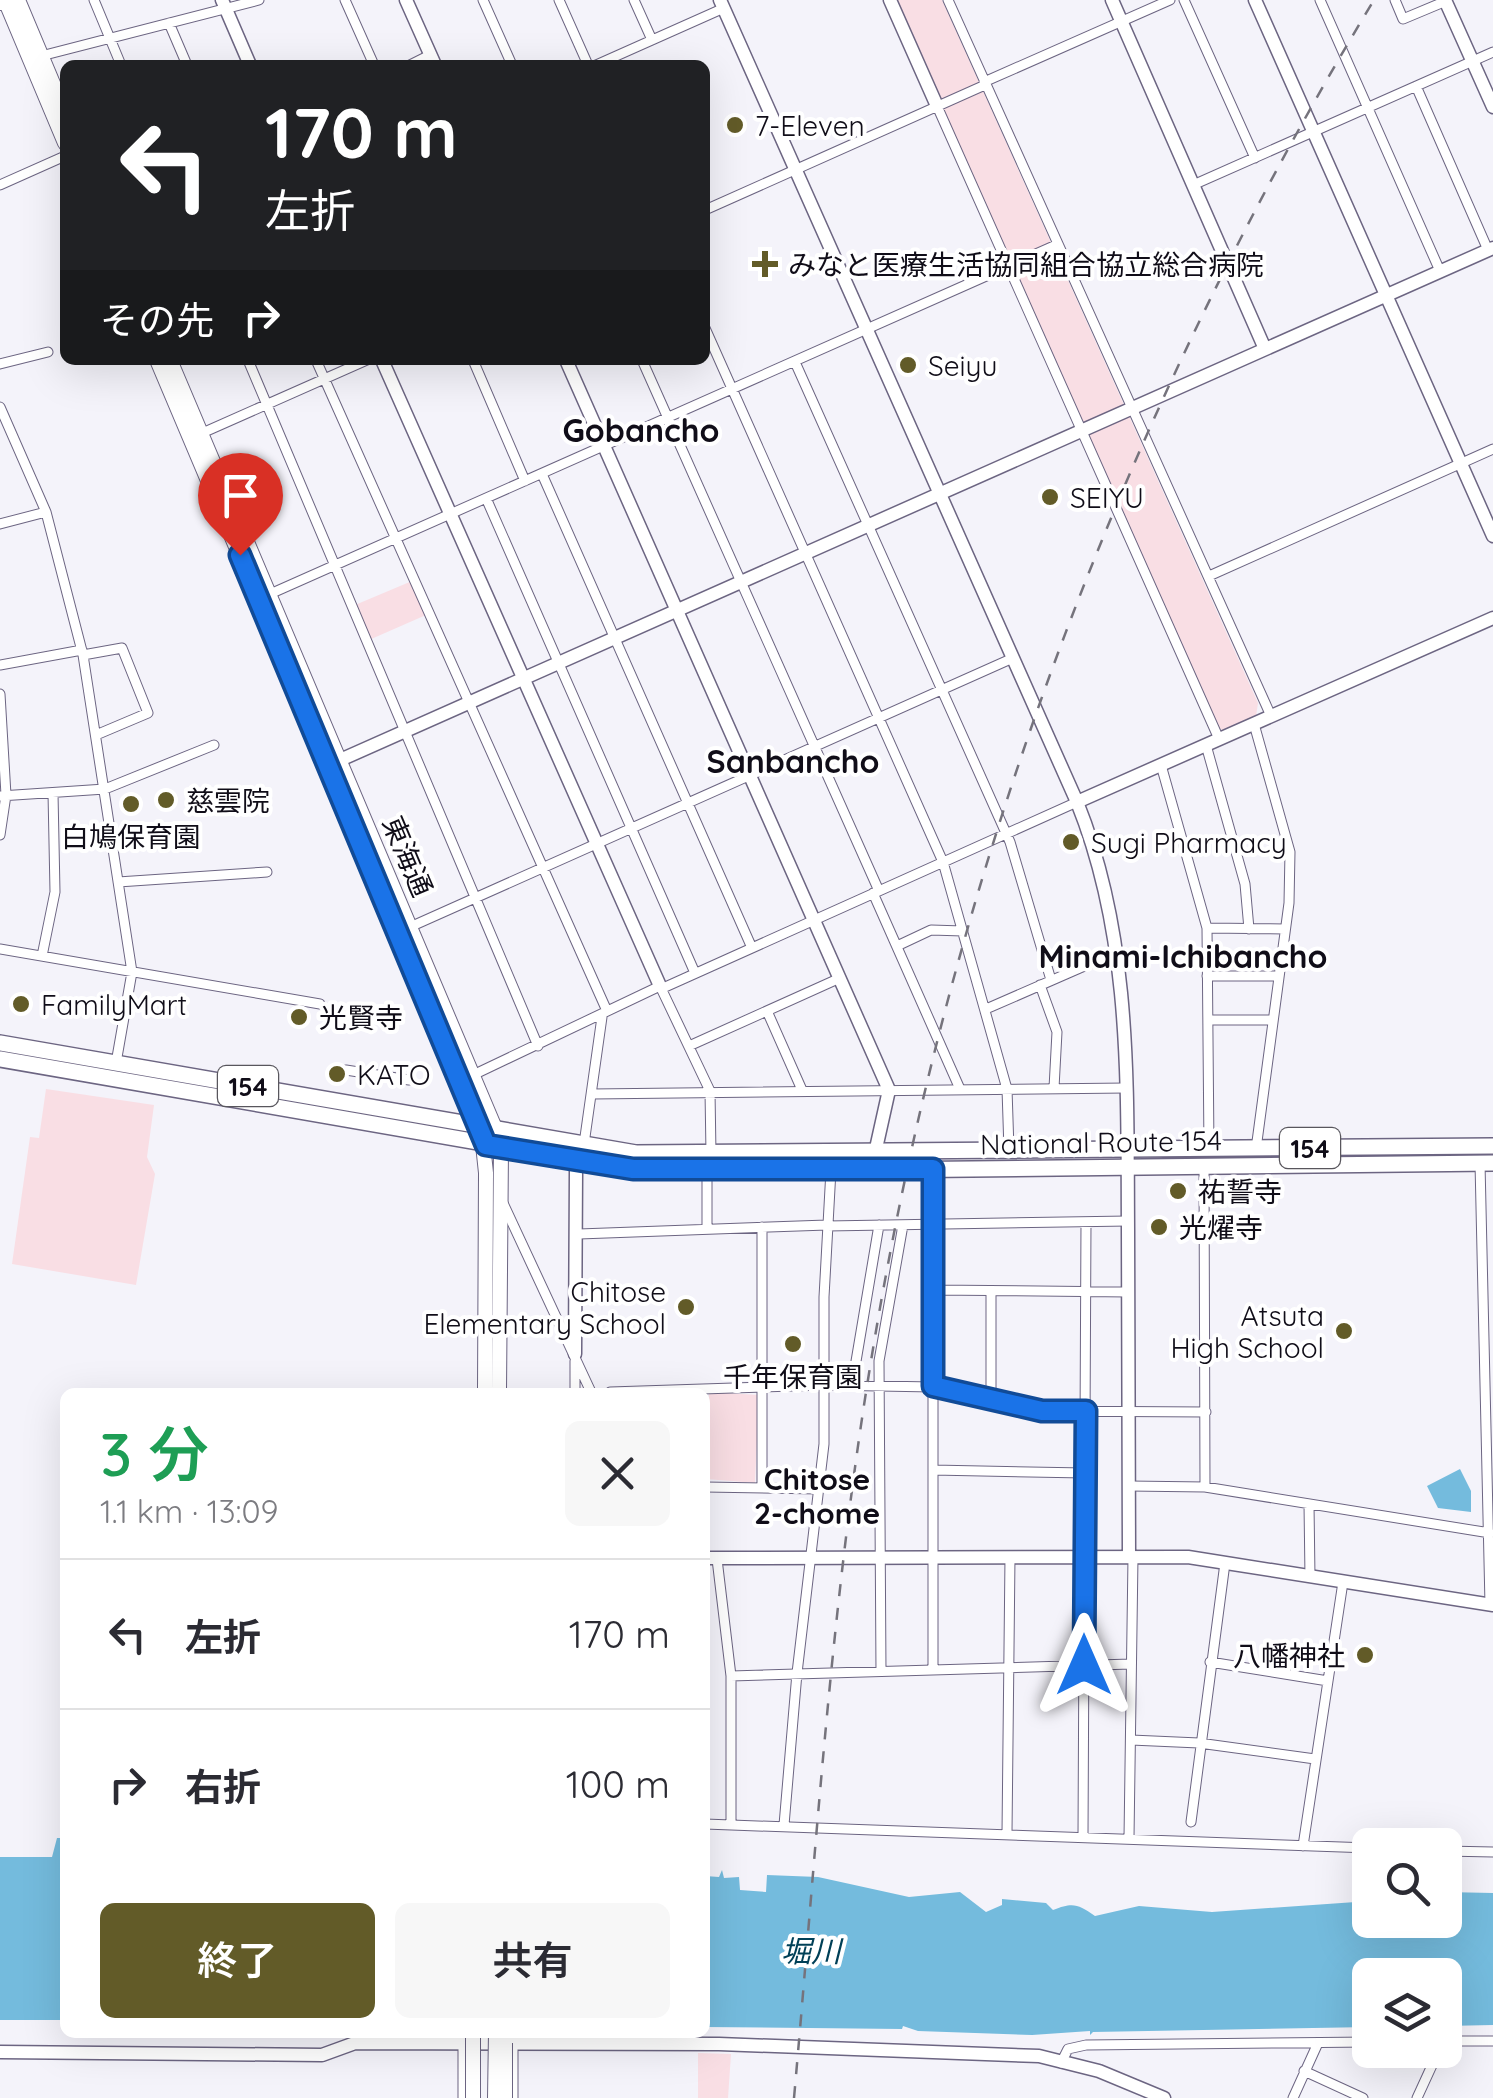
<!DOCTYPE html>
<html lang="ja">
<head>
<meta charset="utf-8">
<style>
	:root { --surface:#fff; --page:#f7f7f7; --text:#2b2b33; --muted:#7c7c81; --line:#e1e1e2; --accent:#625b28 }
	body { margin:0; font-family:Quicksand,"Noto Sans JP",sans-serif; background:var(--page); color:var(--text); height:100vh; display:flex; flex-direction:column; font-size:38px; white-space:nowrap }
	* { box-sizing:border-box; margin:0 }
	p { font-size:32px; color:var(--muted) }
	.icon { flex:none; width:55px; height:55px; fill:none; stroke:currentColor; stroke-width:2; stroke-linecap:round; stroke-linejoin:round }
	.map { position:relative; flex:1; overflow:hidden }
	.side { position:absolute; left:60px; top:1388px; width:650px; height:650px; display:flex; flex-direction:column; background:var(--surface); border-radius:15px; box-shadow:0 10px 40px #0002 }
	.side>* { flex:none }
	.hud { position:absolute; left:60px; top:60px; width:650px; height:305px; border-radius:15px; box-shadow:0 10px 40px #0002; background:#202124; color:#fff; overflow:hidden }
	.fabs { position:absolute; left:1352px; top:1828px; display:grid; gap:20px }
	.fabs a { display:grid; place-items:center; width:110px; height:110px; border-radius:15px; background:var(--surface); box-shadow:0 10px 40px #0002; font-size:50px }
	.pin { position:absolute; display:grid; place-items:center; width:85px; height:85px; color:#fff; margin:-102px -42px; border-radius:50% 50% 50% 0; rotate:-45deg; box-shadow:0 0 10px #0007 }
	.pin .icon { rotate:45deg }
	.me { position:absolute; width:110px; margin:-55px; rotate:0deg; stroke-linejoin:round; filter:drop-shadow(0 0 8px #0008) }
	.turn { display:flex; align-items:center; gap:35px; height:210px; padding:0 40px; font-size:45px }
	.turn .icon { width:130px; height:130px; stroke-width:2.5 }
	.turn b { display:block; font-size:70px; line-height:85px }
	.then { display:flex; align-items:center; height:95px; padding:0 40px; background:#0003; gap:20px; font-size:38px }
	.round { display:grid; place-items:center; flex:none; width:105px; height:105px; border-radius:15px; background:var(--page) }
	.head { display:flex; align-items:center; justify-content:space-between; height:170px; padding:0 40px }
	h1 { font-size:60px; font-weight:600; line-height:75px; color:#1e9e55 }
	.cta { display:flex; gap:20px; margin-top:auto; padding:20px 40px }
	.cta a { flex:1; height:115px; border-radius:15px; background:var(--accent); color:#fff; font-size:40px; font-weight:600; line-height:115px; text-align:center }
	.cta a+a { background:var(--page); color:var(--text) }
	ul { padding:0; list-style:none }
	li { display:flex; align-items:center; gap:30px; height:150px; padding:0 40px; border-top:2px solid var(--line) }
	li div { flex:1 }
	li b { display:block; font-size:38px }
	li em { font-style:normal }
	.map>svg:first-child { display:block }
</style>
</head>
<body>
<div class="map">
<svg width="1493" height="2098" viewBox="0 0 1493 2098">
	<rect width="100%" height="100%" fill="#f4f3fa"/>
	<path fill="#f9dee4" d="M 895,0 L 942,0 L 1258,703 L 1256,716 L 1224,731 L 1217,727 Z
		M 412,581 L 426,615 L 369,640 L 355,605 Z
		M 46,1089 L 154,1105 L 147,1157 L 155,1174 L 136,1285 L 12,1264 L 30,1137 L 39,1138 Z
		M 709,1392 L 759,1395 L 755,1483 L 706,1479 Z
		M 698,2053 L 731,2054 L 728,2098 L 698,2098 Z"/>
	<path fill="#74bbdd" d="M 1460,1469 L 1471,1491 L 1471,1512 L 1438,1508 L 1427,1486 Z
		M 57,1838 L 65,1838 L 65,2020 L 0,2020 L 0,1857 L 52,1857 Z
		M 722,1870 L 724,1878 L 739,1877 L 740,1890 L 766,1892 L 767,1875 L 818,1877 L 909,1897 L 960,1892 L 986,1912 L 1002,1905 L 1002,1899 L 1046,1903 L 1053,1910 C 1073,1902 1078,1904 1095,1916 L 1139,1906 L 1212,1912 L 1370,1901 L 1370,1920 L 1445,1920 L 1445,1892 L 1493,1893 L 1493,2025 L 1445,2026 L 1445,1975 L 1370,1975 L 1370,2027 L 1093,2032 L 1090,2035 L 1090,2031 L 1032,2035 L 918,2031 L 903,2026 L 902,2029 L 705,2027 L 705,1876 L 719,1877 Z"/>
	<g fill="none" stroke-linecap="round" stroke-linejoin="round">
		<defs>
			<path id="street" d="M 94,0 L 121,65
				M 345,0 L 374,65
				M 483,0 L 512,65
				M 559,0 L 588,65
				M 634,0 L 652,40
				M 948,0 L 1271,716
				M 1184,0 L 1255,158
				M 1320,0 L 1440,271
				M 1395,0 L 1403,19 L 1446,1
				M 169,23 L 187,65
				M 41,56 L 259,0
				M 410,65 L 430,55
				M 596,65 L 724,8
				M 984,82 L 1170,0
				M 1416,86 L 1488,250
				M 937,106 L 1219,739
				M 0,185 L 65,156
				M 1193,185 L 1493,52
				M 705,210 L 985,85
				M 705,328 L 943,862 L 1007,1089 L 1009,1150
				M 248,360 L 538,1046
				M 316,360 L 607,1011
				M 473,360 L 525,481
				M 642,360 L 879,891
				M 795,362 L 1010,842 L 1051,980
				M 0,364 L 48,352
				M 0,407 L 46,512 L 83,655 L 132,972 L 116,1063
				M 200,434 L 367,360
				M 542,474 L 752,948
				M 486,498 L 695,973
				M 0,524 L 46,512
				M 1209,576 L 1493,449
				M 270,594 L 1056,245
				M 83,655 L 122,648 L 148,713 L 96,735
				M 0,665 L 82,650
				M 0,694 L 6,795 L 0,835
				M 1254,724 L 1290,852 L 1289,903 L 1256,1149
				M 1206,745 L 1245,884 L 1249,929
				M 1161,765 L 1207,928 L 1209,1150
				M 0,796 L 105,789 L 214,745
				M 118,882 L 267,872
				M 873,893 L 960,1089
				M 410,927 L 1013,658
				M 1207,928 L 1285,929
				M 897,946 L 931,930 L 963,931
				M 0,949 L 320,1004
				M 42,956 L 55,892 L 53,793
				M 1207,976 L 1279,976
				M 1040,985 L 1057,1032 L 1054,1088
				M 663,988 L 1077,802
				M 986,1009 L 1119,951
				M 767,1011 L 802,1090
				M 1208,1020 L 1273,1020
				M 689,1046 L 840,978
				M 346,1070 L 409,1080
				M 473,1075 L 660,986 L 710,1091 L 711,1154
				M 592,1094 L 1126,1088
				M 584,1144 L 602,1017
				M 1480,1163 L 1490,1605
				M 1204,1165 L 1205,1487
				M 933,1169 L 933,1669
				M 503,1203 L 591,1392
				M 827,1226 L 1128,1221
				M 707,1229 L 707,1172
				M 579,1234 L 827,1225
				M 933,1290 L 1128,1292
				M 991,1291 L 991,1398
				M 575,1361 L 575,1392
				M 852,1385 L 879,1225
				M 610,1392 L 824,1385 L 933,1387 L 1042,1411 L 1206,1412
				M 933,1470 L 1085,1473
				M 1129,1486 L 1205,1487 L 1490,1533
				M 705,1487 L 819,1489
				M 762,1487 L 762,1227
				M 1309,1504 L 1310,1577
				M 717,1559 L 731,1676 L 731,1824
				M 1210,1662 L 1328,1681
				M 881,1671 L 879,1361 L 903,1225
				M 731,1676 L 1131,1664
				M 1131,1740 L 1199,1743 L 1315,1759
				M 1191,1822 L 1225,1563
				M 705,1824 L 1370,1848
				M 784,1825 L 797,1673 L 824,1444 L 824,1297 L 831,1170
				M 1007,1833 L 1010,1557
				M 1083,1836 L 1086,1222
				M 1129,1838 L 1133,1557
				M 1303,1846 L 1343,1582
				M 1445,1851 L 1493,1852
				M 1445,2041 L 1493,2041
				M 513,2043 L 513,2098
				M 463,2044 L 463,2098
				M 1061,2063 L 1068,2049 L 1086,2045 L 1370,2042
				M 1304,2071 L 1363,2098
				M 1293,2098 L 1318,2043
				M 1417,2098 L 1439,2050"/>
			<path id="secondary" d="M 222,0 L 250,65
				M 406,0 L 435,65
				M 720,0 L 1077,802 C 1132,938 1127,1085 1128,1230 C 1128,1339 1129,1448 1129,1557
				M 890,0 L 937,106
				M 1112,0 L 1265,349
				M 1255,0 L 1493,536
				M 1445,0 L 1493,107
				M 382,360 L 660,986
				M 566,360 L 889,1090 L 875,1153
				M 331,764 L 1493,248
				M 1077,802 L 1493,618
				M 575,1354 L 576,1171 L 581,1161
				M 705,1558 L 1188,1557 L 1493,1605
				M 0,2052 L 322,2055 L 355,2043 L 719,2044 L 1039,2056 L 1099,2071 L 1164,2098"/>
			<path id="primary" d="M 5,0 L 65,143
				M 0,3 L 18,0 L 65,112
				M 157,360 L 481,1126 L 486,1173 L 485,1392
				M 170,360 L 495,1128 L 501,1148 L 499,1392"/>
			<path id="highway" d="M 0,1043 L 636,1153 L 1493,1146
				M 0,1059 L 633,1169 L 707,1172 L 1493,1163"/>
		</defs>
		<use href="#street" stroke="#6c6582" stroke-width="11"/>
		<use href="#secondary" stroke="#6c6582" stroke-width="15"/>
		<use href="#primary" stroke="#6c6582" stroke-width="16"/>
		<use href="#highway" stroke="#6c6582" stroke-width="18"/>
		<use href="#street" stroke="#fff" stroke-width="9"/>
		<use href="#secondary" stroke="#fff" stroke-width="12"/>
		<use href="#primary" stroke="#fff" stroke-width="14"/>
		<use href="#highway" stroke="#fff" stroke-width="15"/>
		<path stroke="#75737c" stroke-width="2.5" stroke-dasharray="12 12" stroke-linecap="butt" d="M 794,2098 C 816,1852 831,1604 871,1361 C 949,879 1121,417 1374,0"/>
		<defs>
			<path id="primary-bridge" d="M 505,2043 L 505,2098
				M 473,2098 L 473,2032
				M 495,2098 L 496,2032"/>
		</defs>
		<use href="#primary-bridge" stroke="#6c6582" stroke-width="16" stroke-linecap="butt"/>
		<use href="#primary-bridge" stroke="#fff" stroke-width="14"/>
	</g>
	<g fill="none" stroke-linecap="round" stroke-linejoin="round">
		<defs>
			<path id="route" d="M 240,555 L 486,1145 L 633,1169 L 933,1169 L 933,1386 L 1042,1411 L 1086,1411 L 1084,1665"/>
		</defs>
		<use href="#route" stroke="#114b97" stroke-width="25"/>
		<use href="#route" stroke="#1a73e8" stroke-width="18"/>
	</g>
	<g fill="#625b28" stroke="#fff" stroke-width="4">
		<circle cx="735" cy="125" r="10"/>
		<path d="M760 249h10v10h10v10h-10v10h-10v-10h-10v-10h10z"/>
		<circle cx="908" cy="365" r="10"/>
		<circle cx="1050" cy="497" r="10"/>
		<circle cx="166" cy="800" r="10"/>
		<circle cx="131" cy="804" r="10"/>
		<circle cx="1071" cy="842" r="10"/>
		<circle cx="21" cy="1004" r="10"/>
		<circle cx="299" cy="1017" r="10"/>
		<circle cx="337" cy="1074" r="10"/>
		<circle cx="1178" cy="1191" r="10"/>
		<circle cx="1159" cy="1227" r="10"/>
		<circle cx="686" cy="1307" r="10"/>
		<circle cx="1344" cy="1331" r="10"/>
		<circle cx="793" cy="1344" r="10"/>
		<circle cx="1365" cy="1655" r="10"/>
	</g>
	<g text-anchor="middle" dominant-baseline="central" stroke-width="8" stroke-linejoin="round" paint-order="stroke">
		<g fill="#fff" stroke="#58565d" stroke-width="2.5">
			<rect x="218" y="1066" width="60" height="40" rx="8"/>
			<rect x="1280" y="1128" width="60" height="40" rx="8"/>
		</g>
		<g font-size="25" font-weight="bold" fill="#100d18">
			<text x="248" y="1086">154</text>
			<text x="1310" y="1148">154</text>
		</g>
		<g font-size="28" fill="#100d18" stroke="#fff" text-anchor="start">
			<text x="755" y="125">7-Eleven</text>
			<text x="788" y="264">みなと医療生活協同組合協立総合病院</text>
			<text x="928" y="365">Seiyu</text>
			<text x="1070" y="497">SEIYU</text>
			<text x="186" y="800">慈雲院</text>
			<text x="131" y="836" text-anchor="middle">白鳩保育園</text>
			<text x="1091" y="842">Sugi Pharmacy</text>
			<text x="41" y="1004">FamilyMart</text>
			<text x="319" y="1017">光賢寺</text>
			<text x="357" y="1074">KATO</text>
			<text x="1198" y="1191">祐誓寺</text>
			<text x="1179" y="1227">光燿寺</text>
			<text x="666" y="1291" text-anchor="end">Chitose<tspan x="666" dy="32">Elementary School</tspan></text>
			<text x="1324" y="1315" text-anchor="end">Atsuta<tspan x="1324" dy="32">High School</tspan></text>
			<text x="793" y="1376" text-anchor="middle">千年保育園</text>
			<text x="1345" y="1655" text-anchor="end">八幡神社</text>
		</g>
		<g font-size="28" fill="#100d18" stroke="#fff">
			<text transform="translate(408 856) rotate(67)">東海通</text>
			<text transform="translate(1101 1142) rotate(-1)">National Route 154</text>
		</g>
		<g font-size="30" font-weight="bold" fill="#100d18" stroke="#fff">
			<text x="817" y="1479">Chitose<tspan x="817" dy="34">2-chome</tspan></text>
		</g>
		<g font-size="30" font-style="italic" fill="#004057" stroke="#fff">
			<text x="811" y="1951">堀川</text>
		</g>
		<g font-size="32" font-weight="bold" fill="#100d18" stroke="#fff">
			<text x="641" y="430">Gobancho</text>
			<text x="793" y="761">Sanbancho</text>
			<text x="1183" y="956">Minami-Ichibancho</text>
		</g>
	</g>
</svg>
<div class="fabs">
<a><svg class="icon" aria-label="search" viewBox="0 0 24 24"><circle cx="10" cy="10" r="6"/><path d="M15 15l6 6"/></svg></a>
<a><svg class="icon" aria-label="layers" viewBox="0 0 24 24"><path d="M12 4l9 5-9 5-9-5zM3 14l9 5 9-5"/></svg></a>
</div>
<div class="pin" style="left:240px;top:555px;background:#d93025"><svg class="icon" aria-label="arrive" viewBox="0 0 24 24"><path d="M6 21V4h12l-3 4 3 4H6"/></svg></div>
<svg class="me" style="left:1084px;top:1665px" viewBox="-20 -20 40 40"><path d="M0-17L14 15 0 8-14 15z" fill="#1a73e8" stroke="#fff" stroke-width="4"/></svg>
<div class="hud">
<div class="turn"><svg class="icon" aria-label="left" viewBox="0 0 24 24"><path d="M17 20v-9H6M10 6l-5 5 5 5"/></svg><div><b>170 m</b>左折</div></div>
<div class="then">その先<svg class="icon" aria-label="right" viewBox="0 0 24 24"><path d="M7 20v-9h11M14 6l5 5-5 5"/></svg></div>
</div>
<section class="side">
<div class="head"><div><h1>3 分</h1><p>1.1 km · 13:09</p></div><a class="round"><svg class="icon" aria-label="close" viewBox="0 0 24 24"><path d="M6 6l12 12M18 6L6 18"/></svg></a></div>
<ul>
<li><svg class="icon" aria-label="left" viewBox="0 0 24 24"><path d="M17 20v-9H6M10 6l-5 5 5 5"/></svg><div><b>左折</b></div><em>170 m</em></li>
<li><svg class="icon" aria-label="right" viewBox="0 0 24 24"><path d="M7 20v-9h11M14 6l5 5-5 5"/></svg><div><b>右折</b></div><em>100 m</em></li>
</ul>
<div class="cta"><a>終了</a><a>共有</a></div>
</section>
</div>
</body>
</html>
